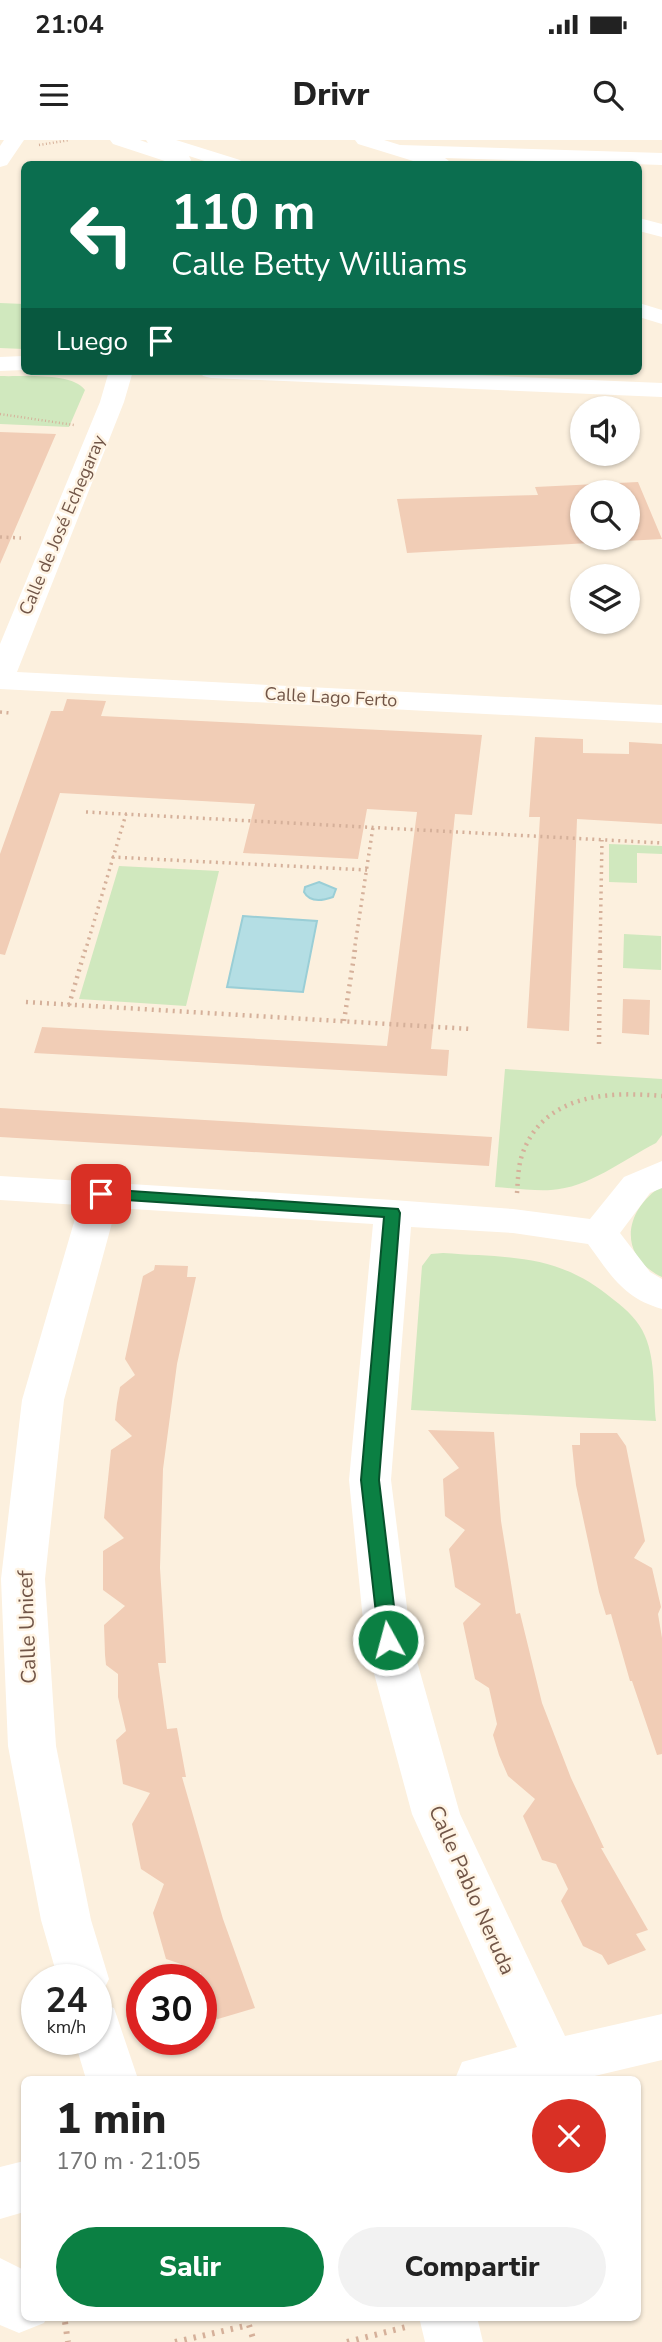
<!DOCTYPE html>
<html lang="es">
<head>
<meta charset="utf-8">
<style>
	:root { --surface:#fff; --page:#f2f2f2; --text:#222; --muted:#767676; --accent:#0b8043 }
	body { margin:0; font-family:"Nunito Sans",sans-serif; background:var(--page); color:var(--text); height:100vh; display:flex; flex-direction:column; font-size:26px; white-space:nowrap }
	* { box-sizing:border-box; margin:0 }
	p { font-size:23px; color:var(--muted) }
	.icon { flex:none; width:38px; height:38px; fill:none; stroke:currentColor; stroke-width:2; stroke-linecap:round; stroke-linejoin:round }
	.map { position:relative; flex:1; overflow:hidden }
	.drawer { position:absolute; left:21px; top:1936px; width:620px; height:245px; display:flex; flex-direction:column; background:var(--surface); border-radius:10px; box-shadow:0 2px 5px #0004 }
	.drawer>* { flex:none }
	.guide { position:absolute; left:21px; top:21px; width:621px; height:214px; border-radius:10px; box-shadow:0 2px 5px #0004; background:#0b6e4f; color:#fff; overflow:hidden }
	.controls { position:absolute; left:570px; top:256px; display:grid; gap:14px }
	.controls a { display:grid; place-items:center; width:70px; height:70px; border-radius:50%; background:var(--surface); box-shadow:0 2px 5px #0004; font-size:35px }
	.speed { position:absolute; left:21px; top:1824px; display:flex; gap:14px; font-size:35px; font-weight:700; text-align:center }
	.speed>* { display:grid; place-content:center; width:91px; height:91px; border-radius:50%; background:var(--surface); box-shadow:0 2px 5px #0004; line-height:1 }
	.speed small { font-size:18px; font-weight:400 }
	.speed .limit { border:10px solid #d22; background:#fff; color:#111 }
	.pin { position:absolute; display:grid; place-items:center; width:60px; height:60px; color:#fff; margin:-30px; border-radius:14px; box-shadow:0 4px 10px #0006 }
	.me { position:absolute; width:77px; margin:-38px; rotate:353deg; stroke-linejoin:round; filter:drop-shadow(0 0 5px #0008) }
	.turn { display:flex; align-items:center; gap:24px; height:147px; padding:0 35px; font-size:32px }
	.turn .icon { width:91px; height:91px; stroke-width:2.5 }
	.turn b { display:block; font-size:49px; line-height:60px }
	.then { display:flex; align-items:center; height:66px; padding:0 35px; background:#0003; gap:14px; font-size:26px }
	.round { display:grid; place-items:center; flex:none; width:74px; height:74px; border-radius:37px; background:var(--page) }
	.head { display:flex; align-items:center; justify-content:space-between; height:119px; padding:0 35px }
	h1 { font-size:42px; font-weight:800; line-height:52px }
	.cta { display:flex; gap:14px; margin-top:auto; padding:14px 35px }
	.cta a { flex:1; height:80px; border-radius:42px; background:var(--accent); color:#fff; font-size:28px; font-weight:800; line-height:80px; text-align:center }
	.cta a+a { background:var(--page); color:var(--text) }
	.status { display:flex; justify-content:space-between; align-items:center; height:49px; padding:0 35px; background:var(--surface); direction:ltr }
	.status svg { height:19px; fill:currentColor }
	header { display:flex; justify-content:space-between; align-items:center; height:91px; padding:0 35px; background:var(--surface); font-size:32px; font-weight:800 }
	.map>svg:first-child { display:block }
</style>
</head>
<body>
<div class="status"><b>21:04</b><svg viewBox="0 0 49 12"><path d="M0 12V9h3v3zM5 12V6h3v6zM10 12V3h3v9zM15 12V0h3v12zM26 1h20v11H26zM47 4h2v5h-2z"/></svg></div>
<header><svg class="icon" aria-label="menu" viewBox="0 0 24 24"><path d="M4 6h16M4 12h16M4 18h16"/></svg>Drivr<svg class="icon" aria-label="search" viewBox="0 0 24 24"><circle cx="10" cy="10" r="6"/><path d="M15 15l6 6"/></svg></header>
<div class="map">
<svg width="662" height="2202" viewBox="0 0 662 2202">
	<rect width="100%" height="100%" fill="#fcf0de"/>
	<path fill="#d0e8be" d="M 0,163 L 24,164 L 24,209 L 0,208 Z
		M 0,236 C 22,237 72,232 85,250 L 69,287 L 0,284 Z
		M 609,704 L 662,706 L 662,714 L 637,713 L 637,743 L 609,742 Z
		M 119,726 L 219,731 L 186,866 L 79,859 Z
		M 624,794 L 661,796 L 661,830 L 623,828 Z
		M 505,929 L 662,939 L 662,995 L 656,1003 C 623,1020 588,1048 551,1050 C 533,1051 513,1048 495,1047 Z
		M 662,1046 L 662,1137 C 617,1116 624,1070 662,1046 Z
		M 443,1113 C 512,1118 558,1113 614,1160 C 627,1170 639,1181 645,1196 C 656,1221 653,1255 656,1281 L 411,1270 L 422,1126 L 431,1114 Z"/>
	<path fill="#b4dee4" stroke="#9aced6" stroke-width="2" d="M 319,742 L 336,749 L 333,757 C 322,761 310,763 304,752 L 305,747 Z
		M 243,776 L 317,781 L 303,852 L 227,847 Z"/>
	<path fill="#f1cdb6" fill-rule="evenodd" d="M 0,292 L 56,294 L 0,424 Z
		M 638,342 L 662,399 L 407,413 L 397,359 L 538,355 L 535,347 ZM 583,352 L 628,352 L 628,397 L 583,397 Z
		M 67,559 L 106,561 L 101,576 L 482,595 L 472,675 L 455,674 L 431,909 L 449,910 L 447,936 L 34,913 L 42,887 L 387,906 L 417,672 L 367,669 L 358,719 L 243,713 L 255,664 L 60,653 L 5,815 L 0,814 L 0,714 L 51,571 L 63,571 Z
		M 535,597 L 583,599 L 583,613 L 629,614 L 629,602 L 662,604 L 662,684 L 577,679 L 569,891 L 527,888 L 540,677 L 529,677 Z
		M 623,859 L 650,860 L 649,895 L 622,893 Z
		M 0,968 L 492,997 L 489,1026 L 0,997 Z
		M 155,1125 L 188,1126 L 187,1137 L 196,1137 L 177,1224 L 163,1329 L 160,1428 L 166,1523 L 158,1523 L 167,1589 L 177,1588 L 186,1637 L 182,1637 L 223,1779 L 255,1868 L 201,1884 L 201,1833 L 186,1838 L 181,1824 L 166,1819 L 153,1773 L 164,1744 L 141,1729 L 132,1684 L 150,1653 L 123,1644 L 116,1600 L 126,1591 L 118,1557 L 118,1534 L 106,1525 L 105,1515 L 104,1485 L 125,1466 L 103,1450 L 103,1411 L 124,1398 L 104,1378 L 111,1310 L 132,1296 L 115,1280 L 117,1263 L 120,1247 L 135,1235 L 125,1219 L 143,1136 L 154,1130 Z
		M 428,1290 L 494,1292 L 501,1381 L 516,1474 L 520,1473 L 542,1563 L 571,1638 L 604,1708 L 601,1708 L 648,1790 L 636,1794 L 646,1810 L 608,1825 L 602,1815 L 583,1806 L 561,1761 L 568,1749 L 556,1724 L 542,1720 L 523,1676 L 535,1659 L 508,1636 L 499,1615 L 493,1595 L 497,1584 L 489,1548 L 475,1539 L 463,1483 L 481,1464 L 455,1447 L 452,1427 L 449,1409 L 465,1390 L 445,1376 L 443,1339 L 459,1328 Z
		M 580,1293 L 617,1293 L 626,1306 L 645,1401 L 634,1418 L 652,1428 L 661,1467 L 658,1474 L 662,1498 L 662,1614 L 657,1615 L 632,1541 L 630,1541 L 611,1474 L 606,1475 L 599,1452 L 576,1345 L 572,1305 L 580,1305 Z"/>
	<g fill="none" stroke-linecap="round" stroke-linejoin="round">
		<path stroke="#d5b09a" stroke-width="2.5" stroke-dasharray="1 2.5" stroke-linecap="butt" d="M 39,5 L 70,0
			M 0,274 L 74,285"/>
		<path stroke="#d5b09a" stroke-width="3.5" stroke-dasharray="2 4.5" stroke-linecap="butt" d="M 0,397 L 21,398
			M 0,572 L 10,573
			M 86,672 L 662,703
			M 112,717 L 367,730
			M 85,812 L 126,674
			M 354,812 L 373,687
			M 600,812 L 602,700"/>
		<path stroke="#d5b09a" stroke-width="4.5" stroke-dasharray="2 5" stroke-linecap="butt" d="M 26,862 L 471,889
			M 69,865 L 85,810
			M 344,881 L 355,810
			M 599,904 L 600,810
			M 517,1053 C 518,1040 518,1027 522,1015 C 543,954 608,951 662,956"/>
		<path stroke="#d5b09a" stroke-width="6" stroke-dasharray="2.5 7" stroke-linecap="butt" d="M 65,2182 L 68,2202
			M 175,2202 L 249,2185 L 254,2202
			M 347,2202 L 406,2187"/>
		<path fill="#fff" fill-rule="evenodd" d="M 4,0 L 24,0 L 7,25 L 0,27 L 0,6 Z
			M 110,0 L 140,0 L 148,3 L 146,0 L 176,0 L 240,20 L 243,24 L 214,24 L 189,16 L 191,20 L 188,24 L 174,24 L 113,4 Z
			M 355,0 L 384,0 L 400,5 L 662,13 L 662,25 L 445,18 L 453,24 L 423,24 L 358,4 Z
			M 639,78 L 662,84 L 662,97 L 639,91 Z
			M 639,163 L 662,170 L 662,184 L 639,177 Z
			M 24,216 L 24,230 L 0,231 L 0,217 Z
			M 109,231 L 133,231 L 124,262 L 17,532 L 662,565 L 662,583 L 0,549 L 0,504 L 100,262 Z
			M 199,231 L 379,231 L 662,243 L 662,257 L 211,238 L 203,236 Z
			M 662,1021 L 662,1048 L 650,1053 L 620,1093 L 650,1132 L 662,1139 L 662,1169 C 623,1158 610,1134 588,1104 L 513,1093 L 411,1087 L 391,1340 L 411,1500 L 460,1674 L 565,1896 L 662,1874 L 662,1920 L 582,1939 L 455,1939 L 462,1922 L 517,1907 L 412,1674 L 365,1500 L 349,1340 L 373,1084 L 116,1068 L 64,1260 L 45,1439 L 56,1606 L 91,1780 L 109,1839 L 101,1855 L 96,1857 L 96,1839 L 58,1839 L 41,1780 L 8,1606 L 1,1439 L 22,1260 L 79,1065 L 0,1060 L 0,1036 L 393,1060 L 513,1069 L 590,1079 L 624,1037 Z
			M 96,1861 L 114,1868 L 138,1939 L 86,1939 L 74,1899 L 96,1899 Z
			M 24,2021 L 24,2072 L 0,2079 L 0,2027 Z
			M 0,2118 L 24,2130 L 24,2177 L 47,2177 L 44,2183 L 19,2193 L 0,2185 Z
			M 419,2177 L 477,2177 L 483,2202 L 425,2202 Z"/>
	</g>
	<path fill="#0b8043" stroke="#07532c" stroke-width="2" d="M 101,1049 L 398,1069 L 400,1073 L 379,1340 L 398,1500 L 395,1505 L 388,1507 L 382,1505 L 379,1500 L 361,1340 L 384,1077 L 96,1058 L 93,1054 L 96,1051 Z"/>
	<g text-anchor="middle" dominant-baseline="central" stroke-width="5" stroke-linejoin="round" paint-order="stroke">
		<g font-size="18" fill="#715547" stroke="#fff4e4">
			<text transform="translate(62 385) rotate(-67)">Calle de José Echegaray</text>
			<text transform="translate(331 557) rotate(3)">Calle Lago Ferto</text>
		</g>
		<g font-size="21" fill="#715547" stroke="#fff4e4">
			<text transform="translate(27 1487) rotate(-92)">Calle Unicef</text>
			<text transform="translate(472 1750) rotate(66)">Calle Pablo Neruda</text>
		</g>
	</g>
</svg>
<div class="controls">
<a><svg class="icon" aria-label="sound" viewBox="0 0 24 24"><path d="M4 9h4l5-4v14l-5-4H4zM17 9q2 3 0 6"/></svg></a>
<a><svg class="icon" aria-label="search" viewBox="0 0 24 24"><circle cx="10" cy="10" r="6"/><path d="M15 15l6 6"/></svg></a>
<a><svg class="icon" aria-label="layers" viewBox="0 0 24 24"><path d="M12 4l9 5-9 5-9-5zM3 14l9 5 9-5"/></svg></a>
</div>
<div class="speed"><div>24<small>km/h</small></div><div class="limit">30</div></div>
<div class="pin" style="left:101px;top:1054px;background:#d93025"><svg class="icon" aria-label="arrive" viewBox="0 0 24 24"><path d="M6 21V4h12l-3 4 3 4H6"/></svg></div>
<svg class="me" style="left:388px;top:1500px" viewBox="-20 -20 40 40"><circle r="17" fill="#0b8043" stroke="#fff" stroke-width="3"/><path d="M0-11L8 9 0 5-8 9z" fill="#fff"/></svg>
<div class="guide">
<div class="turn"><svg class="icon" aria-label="left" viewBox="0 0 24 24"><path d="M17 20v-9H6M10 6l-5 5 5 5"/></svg><div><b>110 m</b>Calle Betty Williams</div></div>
<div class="then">Luego<svg class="icon" aria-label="arrive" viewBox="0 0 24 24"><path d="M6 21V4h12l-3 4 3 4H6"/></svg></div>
</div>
<section class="drawer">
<div class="head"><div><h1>1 min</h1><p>170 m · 21:05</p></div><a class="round" style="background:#d93025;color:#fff"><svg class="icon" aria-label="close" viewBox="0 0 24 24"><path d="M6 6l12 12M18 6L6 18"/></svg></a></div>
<div class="cta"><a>Salir</a><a>Compartir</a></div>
</section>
</div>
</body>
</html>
